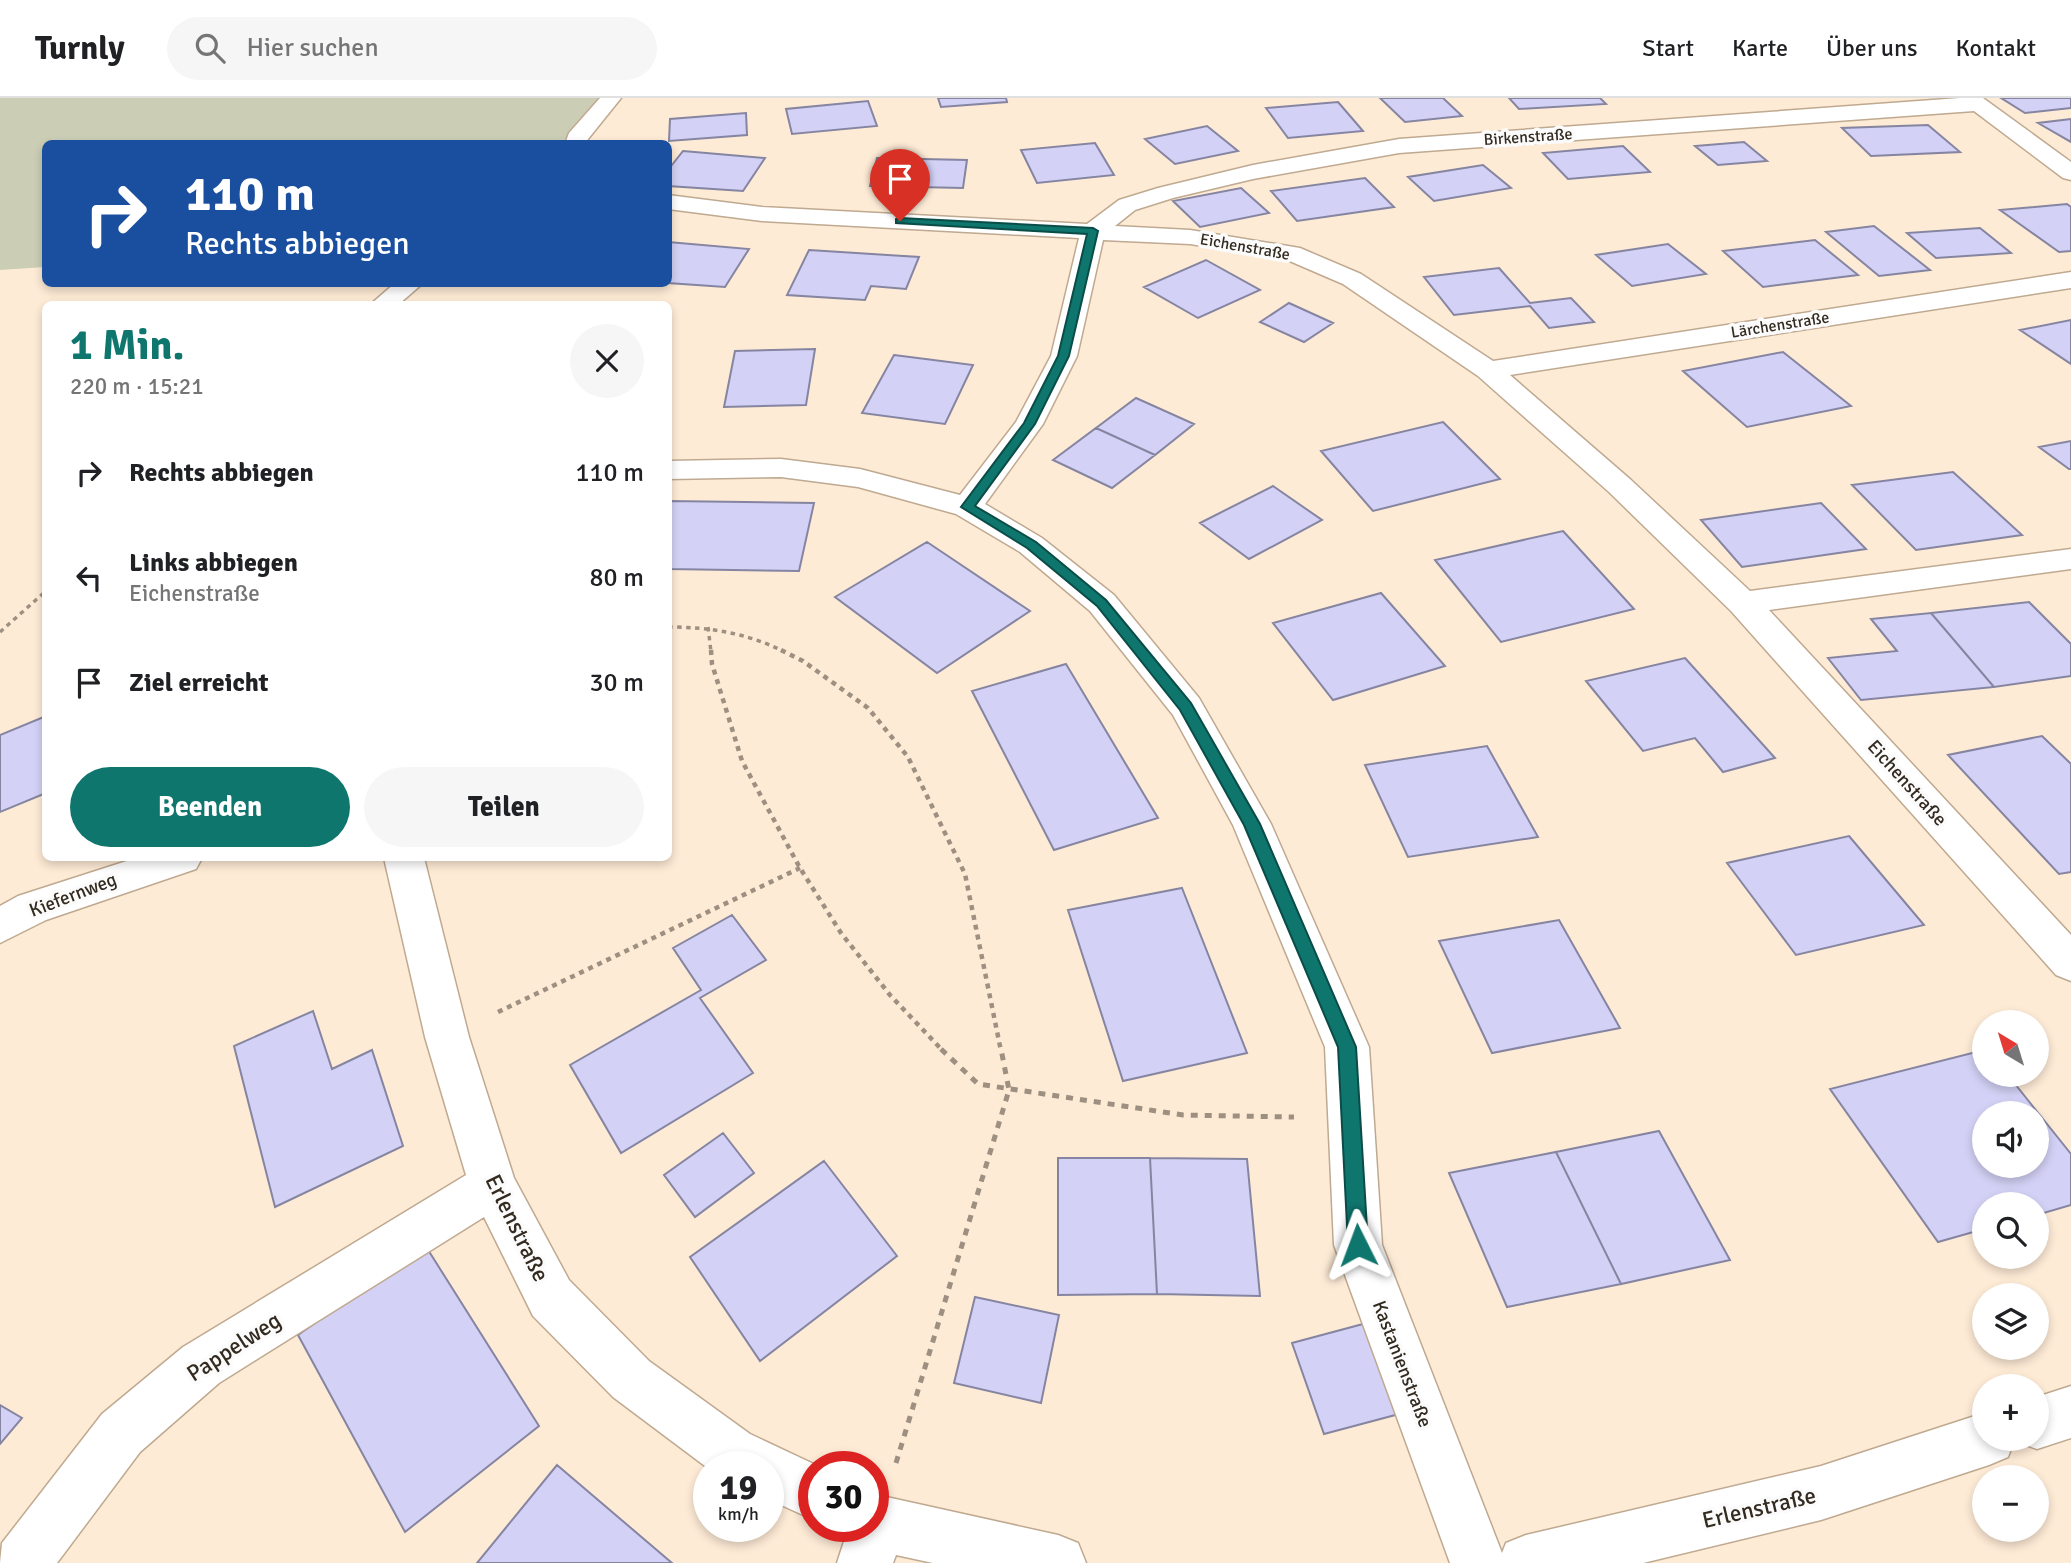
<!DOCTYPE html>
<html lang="de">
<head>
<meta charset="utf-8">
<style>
	:root { --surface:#fff; --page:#f6f6f6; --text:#202124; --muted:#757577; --line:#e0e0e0; --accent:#0f766e }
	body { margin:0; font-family:Signika,sans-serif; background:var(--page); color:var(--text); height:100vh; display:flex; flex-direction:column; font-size:26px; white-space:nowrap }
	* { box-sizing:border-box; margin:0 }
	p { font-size:23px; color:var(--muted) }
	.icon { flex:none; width:38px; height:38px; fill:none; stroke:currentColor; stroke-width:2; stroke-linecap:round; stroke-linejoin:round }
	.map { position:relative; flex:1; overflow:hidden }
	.drawer { position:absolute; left:42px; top:203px; width:630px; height:560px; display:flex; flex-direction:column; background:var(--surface); border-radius:10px; box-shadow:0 4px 10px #0003 }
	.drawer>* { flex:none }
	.banner { position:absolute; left:42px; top:42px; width:630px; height:147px; border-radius:10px; box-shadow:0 4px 10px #0003; background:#1a4fa0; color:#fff; overflow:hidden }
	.needle { width:46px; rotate:322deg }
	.buttons { position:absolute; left:1972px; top:912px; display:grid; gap:14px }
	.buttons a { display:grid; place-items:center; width:77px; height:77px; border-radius:50%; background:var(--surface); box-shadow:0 4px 10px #0003; font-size:35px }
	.speed { position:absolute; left:693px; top:1353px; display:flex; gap:14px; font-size:35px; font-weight:700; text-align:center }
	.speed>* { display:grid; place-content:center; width:91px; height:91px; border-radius:50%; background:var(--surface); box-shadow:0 4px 10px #0003; line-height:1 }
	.speed small { font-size:18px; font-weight:400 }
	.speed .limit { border:10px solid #d22; background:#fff; color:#111 }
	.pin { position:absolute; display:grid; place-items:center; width:60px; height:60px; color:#fff; margin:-72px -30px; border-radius:50% 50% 50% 0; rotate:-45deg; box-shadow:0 0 7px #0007 }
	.pin .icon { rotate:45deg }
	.me { position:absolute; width:77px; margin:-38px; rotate:357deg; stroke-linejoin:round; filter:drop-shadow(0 0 5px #0008) }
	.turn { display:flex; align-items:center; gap:24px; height:147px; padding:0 28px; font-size:32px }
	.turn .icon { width:91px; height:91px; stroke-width:2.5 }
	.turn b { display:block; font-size:49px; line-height:60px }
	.round { display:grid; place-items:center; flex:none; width:74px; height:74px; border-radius:37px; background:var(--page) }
	.overview { display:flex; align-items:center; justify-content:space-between; height:119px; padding:0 28px }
	h1 { font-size:42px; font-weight:800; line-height:52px; color:var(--accent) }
	.button { display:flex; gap:14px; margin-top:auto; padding:14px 28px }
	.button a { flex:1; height:80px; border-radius:42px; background:var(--accent); color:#fff; font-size:28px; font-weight:800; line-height:80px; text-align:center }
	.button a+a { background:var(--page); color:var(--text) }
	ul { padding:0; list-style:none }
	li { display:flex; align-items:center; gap:21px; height:105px; padding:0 28px }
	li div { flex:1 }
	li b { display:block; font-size:26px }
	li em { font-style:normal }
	header { display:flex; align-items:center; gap:42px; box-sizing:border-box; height:98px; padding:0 35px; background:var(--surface); border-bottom:2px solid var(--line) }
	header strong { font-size:33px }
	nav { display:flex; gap:38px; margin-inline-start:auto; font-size:24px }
	.search { width:490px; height:63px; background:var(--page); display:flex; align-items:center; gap:18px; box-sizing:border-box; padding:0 24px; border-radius:38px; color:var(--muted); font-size:26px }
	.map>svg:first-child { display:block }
</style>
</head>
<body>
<header>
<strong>Turnly</strong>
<div class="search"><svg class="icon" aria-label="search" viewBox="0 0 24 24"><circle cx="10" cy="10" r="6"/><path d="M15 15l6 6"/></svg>Hier suchen</div>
<nav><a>Start</a><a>Karte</a><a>Über uns</a><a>Kontakt</a></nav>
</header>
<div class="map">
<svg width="2071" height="1465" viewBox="0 0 2071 1465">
	<rect width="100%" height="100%" fill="#feebd6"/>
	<path fill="#cbceb5" d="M 0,0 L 610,0 L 564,45 L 46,46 L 45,169 L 0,172 Z"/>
	<path fill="#d3d1f5" stroke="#8685a1" stroke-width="2" fill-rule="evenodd" d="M 938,0 L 1006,0 L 1007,4 L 941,9 Z
		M 1380,0 L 1443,0 L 1462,18 L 1405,24 Z
		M 1509,0 L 1600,0 L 1606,6 L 1519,11 Z
		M 2001,0 L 2071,0 L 2071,10 L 2025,15 Z
		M 868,3 L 877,28 L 792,36 L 786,11 Z
		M 1338,4 L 1363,33 L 1288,40 L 1266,10 Z
		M 746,15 L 747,37 L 669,43 L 670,21 Z
		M 2071,21 L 2071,44 L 2038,25 Z
		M 1928,27 L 1960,54 L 1871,58 L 1842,30 Z
		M 1207,28 L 1238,53 L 1175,66 L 1145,41 Z
		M 1744,44 L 1767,63 L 1718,67 L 1695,48 Z
		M 1095,45 L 1114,77 L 1037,85 L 1021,52 Z
		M 1623,48 L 1650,74 L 1568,81 L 1543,55 Z
		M 683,53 L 765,60 L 743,93 L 668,88 L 668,72 Z
		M 877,60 L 967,62 L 963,90 L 870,88 Z
		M 1483,67 L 1511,90 L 1434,103 L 1408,79 Z
		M 1365,80 L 1394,109 L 1297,123 L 1271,93 Z
		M 1241,90 L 1269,115 L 1200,129 L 1173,103 Z
		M 2067,106 L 2071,109 L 2071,153 L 2059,154 L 2000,112 Z
		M 1874,128 L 1930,172 L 1879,178 L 1826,134 Z
		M 1980,130 L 2011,155 L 1936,160 L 1907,135 Z
		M 1815,142 L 1858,177 L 1763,189 L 1723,153 Z
		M 668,144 L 749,151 L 725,189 L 668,185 Z
		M 1668,146 L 1706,176 L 1632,188 L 1596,157 Z
		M 809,152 L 919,159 L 906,191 L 871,188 L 865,202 L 787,197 Z
		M 1206,162 L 1260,192 L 1198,220 L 1144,189 Z
		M 1499,170 L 1530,205 L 1571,200 L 1594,224 L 1549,230 L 1530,208 L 1454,217 L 1424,179 Z
		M 1289,205 L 1333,225 L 1304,244 L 1260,224 Z
		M 2071,222 L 2071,266 L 2020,232 Z
		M 815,251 L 806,307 L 724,309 L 735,253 Z
		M 1783,254 L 1851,308 L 1747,329 L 1683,273 Z
		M 894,257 L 973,267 L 945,326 L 862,315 Z
		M 1136,300 L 1194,326 L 1155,357 L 1096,330 Z
		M 1443,324 L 1500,381 L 1373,413 L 1321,353 Z
		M 1096,330 L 1155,357 L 1112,390 L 1053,362 Z
		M 2071,343 L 2071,371 L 2069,371 L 2039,349 Z
		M 1953,374 L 2022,437 L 1916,452 L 1852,387 Z
		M 1273,388 L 1322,422 L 1249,461 L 1200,425 Z
		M 668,403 L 814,405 L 799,473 L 668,471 Z
		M 1821,405 L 1866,451 L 1742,469 L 1701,422 Z
		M 1563,433 L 1634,511 L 1501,544 L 1435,462 Z
		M 927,444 L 1030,513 L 937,575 L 835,499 Z
		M 1381,495 L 1445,568 L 1333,602 L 1273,525 Z
		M 2029,504 L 2071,546 L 2071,578 L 1994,589 L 1931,515 Z
		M 1931,515 L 1994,589 L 1861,602 L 1828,560 L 1897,553 L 1871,521 Z
		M 1685,560 L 1775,660 L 1723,674 L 1695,640 L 1643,653 L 1586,583 Z
		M 1066,566 L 1158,720 L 1054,752 L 972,593 Z
		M 46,618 L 46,695 L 0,714 L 0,637 Z
		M 2042,638 L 2071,666 L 2071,774 L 2059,776 L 1948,657 Z
		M 1487,648 L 1538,739 L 1408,759 L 1365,667 Z
		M 1849,738 L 1924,827 L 1796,857 L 1727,765 Z
		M 1182,790 L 1247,955 L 1123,983 L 1068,812 Z
		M 732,817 L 766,862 L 700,900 L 753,975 L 621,1055 L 570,967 L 701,892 L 673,850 Z
		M 1559,822 L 1620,930 L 1492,955 L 1439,843 Z
		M 313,913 L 332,971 L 372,952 L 403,1048 L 275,1109 L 234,948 Z
		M 1984,952 L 1984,976 L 2007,976 L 2071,1056 L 2071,1107 L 2037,1117 L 2037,1106 L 1984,1106 L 1984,1131 L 1938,1144 L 1830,991 ZM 1984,1015 L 2037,1015 L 2037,1068 L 1984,1068 Z
		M 1659,1033 L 1730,1162 L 1621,1186 L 1556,1054 Z
		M 723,1035 L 754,1075 L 695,1119 L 664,1077 Z
		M 1556,1054 L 1621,1186 L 1507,1209 L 1449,1075 Z
		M 1058,1060 L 1150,1060 L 1157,1196 L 1058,1197 Z
		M 1150,1060 L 1247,1061 L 1260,1198 L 1157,1196 Z
		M 824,1063 L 897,1158 L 760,1263 L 690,1159 Z
		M 425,1147 L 539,1328 L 405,1434 L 298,1237 Z
		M 975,1199 L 1059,1217 L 1041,1305 L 954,1285 Z
		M 1363,1226 L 1399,1316 L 1324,1336 L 1292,1245 Z
		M 0,1307 L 22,1320 L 0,1346 Z
		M 557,1367 L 672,1465 L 477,1465 Z"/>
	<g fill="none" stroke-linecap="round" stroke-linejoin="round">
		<defs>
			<path id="minor" d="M 600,0 L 621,0 L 588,41 L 587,46 L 565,46 L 569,35 Z
				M 1960,0 L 1983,0 L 2071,64 L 2071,82 L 2063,80 L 1974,13 L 1399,55 L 1253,81 L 1173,100 L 1135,112 L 1115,128 L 1190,132 L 1300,150 L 1361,176 L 1493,263 L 2071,174 L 2071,190 L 1510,277 L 1631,382 L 1750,493 L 2071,451 L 2071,471 L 1769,512 L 2071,837 L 2071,883 L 2056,877 L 1731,513 L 1609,394 L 1478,278 L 1343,186 L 1285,161 L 1190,146 L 1103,142 L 1077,258 L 1043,326 L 985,406 L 1042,440 L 1114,497 L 1199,600 L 1271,726 L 1369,949 L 1382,1147 L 1502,1455 L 1506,1445 L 1526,1437 L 1821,1368 L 1984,1315 L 1984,1340 L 2015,1340 L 2008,1359 L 1989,1367 L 1821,1422 L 1643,1465 L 1450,1465 L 1334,1147 L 1325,949 L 1233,727 L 1173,617 L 1090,513 L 1020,454 L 956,416 L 858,389 L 781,379 L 668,381 L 668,363 L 781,361 L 860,371 L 960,397 L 1016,324 L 1051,258 L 1079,140 L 762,123 L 668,111 L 668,97 L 762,109 L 1087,126 L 1119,102 L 1158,90 L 1253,67 L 1399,41 Z
				M 394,186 L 422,186 L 399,206 L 371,206 Z
				M 136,760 L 202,760 L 196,771 L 46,822 L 0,845 L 0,808 L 18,798 Z
				M 384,760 L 424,760 L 469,939 L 514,1080 L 569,1182 L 649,1263 L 750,1336 L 818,1368 L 814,1368 L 814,1422 L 768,1401 L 768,1368 L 709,1368 L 709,1371 L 613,1299 L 533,1218 L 484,1119 L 219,1285 L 140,1354 L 57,1465 L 0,1465 L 2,1445 L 102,1316 L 183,1249 L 466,1077 L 425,939 Z
				M 2071,1288 L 2071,1340 L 2037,1351 L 2018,1344 L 2017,1340 L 2037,1340 L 2037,1299 Z
				M 873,1396 L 1058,1437 L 1078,1445 L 1086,1465 L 933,1465 L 896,1457 L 893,1465 L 837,1465 L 848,1431 L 847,1428 L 873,1428 Z"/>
		</defs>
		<use href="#minor" stroke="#bfa990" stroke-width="3"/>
		<path stroke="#9e9080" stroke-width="3.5" stroke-dasharray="4.5 4.5" stroke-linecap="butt" d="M 668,529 C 710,529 747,535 785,554
			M 708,529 L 711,554
			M 0,534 L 46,493"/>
		<path stroke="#9e9080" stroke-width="4.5" stroke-dasharray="5 5" stroke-linecap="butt" d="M 711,552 L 712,566 L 742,663 L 800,770 L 841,835 L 890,897 L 943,953
			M 781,552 L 803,563 L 868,610 L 908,659 L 965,776 L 1001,953
			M 498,914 L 800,770"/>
		<path stroke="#9e9080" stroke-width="5" stroke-dasharray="7 7" stroke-linecap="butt" d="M 941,951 L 978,986 L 1183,1017 L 1294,1019
			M 896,1365 L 1009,992 L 1001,951"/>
		<use href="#minor" fill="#fff" fill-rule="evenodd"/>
	</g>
	<path fill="#0f766e" stroke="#0a4d48" stroke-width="2" d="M 900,120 L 1093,130 L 1098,133 L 1069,258 L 1035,326 L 975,408 L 1036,444 L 1106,502 L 1191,605 L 1260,726 L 1356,949 L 1368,1147 L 1365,1154 L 1358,1157 L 1351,1154 L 1348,1147 L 1338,949 L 1244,727 L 1180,612 L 1097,508 L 1027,450 L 961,409 L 1024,325 L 1058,258 L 1087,136 L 896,125 L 896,121 Z"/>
	<g text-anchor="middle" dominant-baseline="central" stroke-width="7" stroke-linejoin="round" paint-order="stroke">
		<g font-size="16" fill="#332a20" stroke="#fbfbfb">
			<text transform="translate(1528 39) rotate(-4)">Birkenstraße</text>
			<text transform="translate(1245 149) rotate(10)">Eichenstraße</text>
			<text transform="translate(1780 227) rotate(-9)">Lärchenstraße</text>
		</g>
		<g font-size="19" fill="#332a20" stroke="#fbfbfb">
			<text transform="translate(1907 685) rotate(48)">Eichenstraße</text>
			<text transform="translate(73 797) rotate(-21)">Kiefernweg</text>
			<text transform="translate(1402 1266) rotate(69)">Kastanienstraße</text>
		</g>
		<g font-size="23" fill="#332a20" stroke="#fbfbfb">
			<text transform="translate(517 1130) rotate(64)">Erlenstraße</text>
			<text transform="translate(234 1249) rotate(-33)">Pappelweg</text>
			<text transform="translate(1759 1410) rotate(-13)">Erlenstraße</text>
		</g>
	</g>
</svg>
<div class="buttons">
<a><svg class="needle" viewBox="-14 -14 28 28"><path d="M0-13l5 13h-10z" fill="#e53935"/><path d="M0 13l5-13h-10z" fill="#757577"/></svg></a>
<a><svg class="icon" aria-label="sound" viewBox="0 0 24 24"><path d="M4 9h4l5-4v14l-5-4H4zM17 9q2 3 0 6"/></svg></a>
<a><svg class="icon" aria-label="search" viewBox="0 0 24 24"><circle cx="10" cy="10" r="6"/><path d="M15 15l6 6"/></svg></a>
<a><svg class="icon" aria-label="layers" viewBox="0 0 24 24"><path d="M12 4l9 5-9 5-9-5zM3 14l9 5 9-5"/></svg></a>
<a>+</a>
<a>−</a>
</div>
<div class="speed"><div>19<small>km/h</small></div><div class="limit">30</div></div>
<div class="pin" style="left:900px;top:123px;background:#d93025"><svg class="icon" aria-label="arrive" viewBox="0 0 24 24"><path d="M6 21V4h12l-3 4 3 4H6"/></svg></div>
<svg class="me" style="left:1358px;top:1147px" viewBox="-20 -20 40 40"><path d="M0-17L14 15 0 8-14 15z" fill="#0f766e" stroke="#fff" stroke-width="4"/></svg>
<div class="banner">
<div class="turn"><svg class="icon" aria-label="right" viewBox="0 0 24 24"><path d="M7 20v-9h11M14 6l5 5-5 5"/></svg><div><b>110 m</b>Rechts abbiegen</div></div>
</div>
<section class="drawer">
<div class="overview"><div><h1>1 Min.</h1><p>220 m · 15:21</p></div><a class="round"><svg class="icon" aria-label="close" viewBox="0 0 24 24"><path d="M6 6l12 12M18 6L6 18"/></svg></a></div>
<ul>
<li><svg class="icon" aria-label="right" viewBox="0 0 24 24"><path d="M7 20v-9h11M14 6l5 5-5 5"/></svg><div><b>Rechts abbiegen</b></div><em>110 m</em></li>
<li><svg class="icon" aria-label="left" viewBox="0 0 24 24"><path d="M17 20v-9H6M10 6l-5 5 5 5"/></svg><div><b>Links abbiegen</b><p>Eichenstraße</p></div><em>80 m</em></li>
<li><svg class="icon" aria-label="arrive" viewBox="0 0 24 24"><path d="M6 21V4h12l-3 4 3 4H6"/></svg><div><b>Ziel erreicht</b></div><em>30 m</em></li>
</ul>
<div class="button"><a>Beenden</a><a>Teilen</a></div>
</section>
</div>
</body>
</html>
